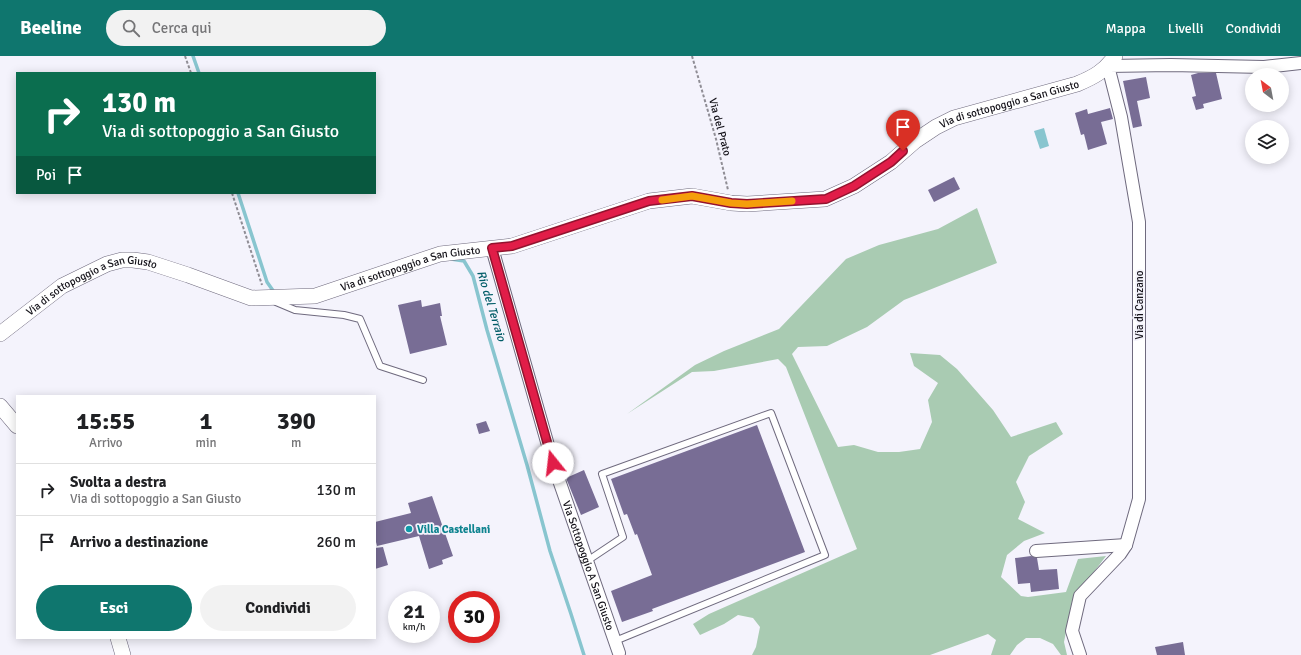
<!DOCTYPE html>
<html lang="it">
<head>
<meta charset="utf-8">
<style>
	:root { --surface:#fff; --page:#f2f2f2; --text:#202124; --muted:#757577; --line:#e0e0e0; --accent:#0f766e }
	body { margin:0; font-family:Signika,sans-serif; background:var(--page); color:var(--text); height:100vh; display:flex; flex-direction:column; font-size:15px; white-space:nowrap }
	* { box-sizing:border-box; margin:0 }
	p { font-size:13px; color:var(--muted) }
	.icon { flex:none; width:22px; height:22px; fill:none; stroke:currentColor; stroke-width:2; stroke-linecap:round; stroke-linejoin:round }
	.map { position:relative; flex:1; overflow:hidden }
	.sheet { position:absolute; left:16px; top:339px; width:360px; height:244px; display:flex; flex-direction:column; background:var(--surface); border-radius:0px; box-shadow:0 2px 10px #0003 }
	.sheet>* { flex:none }
	.top-card { position:absolute; left:16px; top:16px; width:360px; height:122px; border-radius:0px; box-shadow:0 2px 10px #0003; background:#0b6e4f; color:#fff; overflow:hidden }
	.needle { width:26px; rotate:328deg }
	.fabs { position:absolute; left:1245px; top:12px; display:grid; gap:8px }
	.fabs a { display:grid; place-items:center; width:44px; height:44px; border-radius:50%; background:var(--surface); box-shadow:0 2px 10px #0003; font-size:20px }
	.speed { position:absolute; left:388px; top:535px; display:flex; gap:8px; font-size:20px; font-weight:700; text-align:center }
	.speed>* { display:grid; place-content:center; width:52px; height:52px; border-radius:50%; background:var(--surface); box-shadow:0 2px 10px #0003; line-height:1 }
	.speed small { font-size:10px; font-weight:400 }
	.speed .limit { border:6px solid #d22; background:#fff; color:#111 }
	.pin { position:absolute; display:grid; place-items:center; width:34px; height:34px; color:#fff; margin:-41px -17px; border-radius:50% 50% 50% 0; rotate:-45deg; box-shadow:0 0 4px #0007 }
	.pin .icon { rotate:45deg }
	.me { position:absolute; width:44px; margin:-22px; rotate:344deg; stroke-linejoin:round; filter:drop-shadow(0 0 3px #0008) }
	.turn { display:flex; align-items:center; gap:14px; height:84px; padding:0 20px; font-size:18px }
	.turn .icon { width:52px; height:52px; stroke-width:2.5 }
	.turn b { display:block; font-size:28px; line-height:34px }
	.then { display:flex; align-items:center; height:38px; padding:0 20px; background:#0003; gap:8px; font-size:15px }
	.eta { display:flex; justify-content:space-evenly; align-items:center; height:68px; text-align:center }
	.eta b { font-size:24px; font-weight:800; line-height:28px }
	.primary-button { display:flex; gap:8px; margin-top:auto; padding:8px 20px }
	.primary-button a { flex:1; height:46px; border-radius:24px; background:var(--accent); color:#fff; font-size:16px; font-weight:800; line-height:46px; text-align:center }
	.primary-button a+a { background:var(--page); color:var(--text) }
	ul { padding:0; list-style:none }
	li { display:flex; align-items:center; gap:12px; height:52px; padding:0 20px; border-top:1px solid var(--line) }
	li div { flex:1 }
	li b { display:block; font-size:15px }
	li em { font-style:normal }
	header { display:flex; align-items:center; gap:24px; box-sizing:border-box; height:56px; padding:0 20px; background:var(--accent); color:#fff }
	header strong { font-size:19px }
	nav { display:flex; gap:22px; margin-inline-start:auto; font-size:14px }
	.search { width:280px; height:36px; background:var(--page); display:flex; align-items:center; gap:10px; box-sizing:border-box; padding:0 14px; border-radius:22px; color:var(--muted); font-size:15px }
	.map>svg:first-child { display:block }
</style>
</head>
<body>
<header>
<strong>Beeline</strong>
<div class="search"><svg class="icon" aria-label="search" viewBox="0 0 24 24"><circle cx="10" cy="10" r="6"/><path d="M15 15l6 6"/></svg>Cerca qui</div>
<nav><a>Mappa</a><a>Livelli</a><a>Condividi</a></nav>
</header>
<div class="map">
<svg width="1301" height="599" viewBox="0 0 1301 599">
	<rect width="100%" height="100%" fill="#f4f3fc"/>
	<path fill="#a9cbb2" d="M 977,152 L 997,207 L 904,244 L 867,271 L 827,290 L 798,291 L 792,298 L 838,391 L 854,389 L 878,396 L 899,396 L 920,393 L 932,366 L 928,344 L 938,327 L 914,310 L 910,297 L 940,299 L 957,313 L 993,354 L 1011,381 L 1056,366 L 1063,378 L 1029,400 L 1016,426 L 1025,446 L 1018,463 L 1045,477 L 1024,485 L 1007,499 L 1001,521 L 1021,540 L 1028,541 L 1066,536 L 1078,503 L 1106,500 L 1072,545 L 1064,586 L 1067,599 L 1061,599 L 1053,588 L 1040,582 L 1026,582 L 1017,589 L 1010,599 L 991,599 L 996,584 L 988,578 L 930,599 L 752,599 L 756,591 L 760,571 L 753,562 L 738,559 L 724,568 L 700,579 L 693,568 L 709,558 L 857,493 L 786,311 L 778,303 L 714,315 L 692,316 L 627,358 L 695,309 L 724,295 L 779,273 L 846,203 L 879,189 L 938,173 Z"/>
	<path fill="#88c5cf" d="M 1044,72 L 1049,90 L 1040,93 L 1034,75 Z"/>
	<g fill="none" stroke-linecap="round" stroke-linejoin="round">
		<path stroke="#88c5cf" stroke-width="3.5" d="M 193,0 L 199,17
			M 238,137 L 267,226 L 274,236
			M 451,203 L 464,205 L 473,220 L 487,274 L 527,409 L 550,495 L 571,558 L 584,599"/>
	</g>
	<path fill="#786d95" d="M 1198,17 L 1216,17 L 1222,43 L 1203,48 L 1204,52 L 1196,54 L 1192,41 L 1196,40 L 1191,19 Z
		M 1146,21 L 1150,42 L 1137,45 L 1142,70 L 1133,72 L 1123,25 Z
		M 1110,52 L 1113,63 L 1101,66 L 1107,88 L 1088,94 L 1084,78 L 1081,79 L 1075,57 L 1087,53 L 1088,58 Z
		M 954,121 L 960,133 L 934,146 L 928,134 Z
		M 421,244 L 422,251 L 440,247 L 442,260 L 440,260 L 447,289 L 410,298 L 398,249 Z
		M 486,365 L 490,375 L 479,378 L 476,368 Z
		M 757,369 L 805,496 L 652,553 L 653,555 L 622,566 L 611,535 L 652,519 L 637,478 L 635,479 L 627,458 L 624,459 L 611,423 Z
		M 584,414 L 599,451 L 581,459 L 566,422 Z
		M 432,440 L 453,500 L 442,504 L 443,508 L 429,513 L 419,480 L 377,490 L 375,482 L 375,466 L 411,457 L 408,447 Z
		M 383,491 L 388,509 L 375,513 L 375,492 Z
		M 1031,500 L 1037,502 L 1039,514 L 1057,513 L 1059,533 L 1031,536 L 1030,527 L 1018,528 L 1015,502 Z
		M 1183,586 L 1185,599 L 1157,599 L 1155,591 Z"/>
	<g fill="none" stroke-linecap="round" stroke-linejoin="round">
		<defs>
			<path id="service" d="M 276,246 L 295,254 L 344,259 L 360,263 L 380,310 L 423,324
				M 587,505 L 623,481 L 602,418 L 771,357 L 825,499 L 615,585"/>
			<g id="minor">
				<path id="s1" d="M 492,192 L 553,407 L 619,597"/>
				<path d="M 1036,495 L 1126,489"/>
				<path d="M 1080,599 L 1072,575 L 1080,540 L 1120,498 L 1126,489 L 1139,443 L 1139,166 L 1121,61 L 1108,10 L 1171,9 L 1264,11 L 1301,7"/>
			</g>
			<g id="tertiary">
				<path id="s2" d="M 0,278 L 62,230 L 107,208 L 122,204 L 133,204 L 148,206 L 188,219 L 251,242 L 315,240 L 440,198 L 512,190 L 649,145 L 692,140 L 731,147 L 747,148 L 825,143 L 854,130 L 891,106 L 915,85 L 936,71 L 954,62 L 1077,28 C 1094,21 1105,15 1115,0"/>
				<path d="M 0,350 L 17,370"/>
				<path d="M 118,582 L 123,599"/>
			</g>
		</defs>
		<use href="#service" stroke="#6f6a7e" stroke-width="8"/>
		<use href="#minor" stroke="#6f6a7e" stroke-width="14"/>
		<use href="#tertiary" stroke="#6f6a7e" stroke-width="16"/>
		<path stroke="#8f8d95" stroke-width="2" stroke-dasharray="3 2" stroke-linecap="butt" d="M 185,0 L 191,17
			M 692,0 L 716,83 L 728,134
			M 232,137 L 262,229"/>
		<use href="#service" stroke="#fff" stroke-width="6"/>
		<use href="#minor" stroke="#fff" stroke-width="12"/>
		<use href="#tertiary" stroke="#fff" stroke-width="15"/>
	</g>
	<g fill="none" stroke-linecap="round" stroke-linejoin="round">
		<defs>
			<path id="route" d="M 553,407 L 492,192 L 512,190 L 649,145 L 692,140 L 731,147 L 747,148 L 826,143 L 854,130 L 891,106 L 903,95"/>
		</defs>
		<use href="#route" stroke="#92132f" stroke-width="10"/>
		<use href="#route" stroke="#e11d48" stroke-width="7"/>
		<path stroke="#f59e0b" stroke-width="7" d="M 662,144 L 692,140 L 731,147 L 747,148 L 792,145"/>
	</g>
	<circle fill="#0f9aa8" stroke="#f4f3fc" stroke-width="1.5" cx="409" cy="473" r="4"/>
	<g text-anchor="middle" dominant-baseline="central" stroke-width="3.5" stroke-linejoin="round" paint-order="stroke">
		<g font-size="11" fill="#131118" stroke="#f4f3fc">
			<text stroke="none"><textPath href="#s2" startOffset="1079">Via di sottopoggio a San Giusto</textPath></text>
			<text transform="translate(720 71) rotate(75)">Via del Prato</text>
			<text stroke="none"><textPath href="#s2" startOffset="443">Via di sottopoggio a San Giusto</textPath></text>
			<text stroke="none"><textPath href="#s2" startOffset="107">Via di sottopoggio a San Giusto</textPath></text>
			<text transform="translate(1139 249) rotate(-90)">Via di Canzano</text>
			<text stroke="none"><textPath href="#s1" startOffset="332">Via Sottopoggio A San Giusto</textPath></text>
		</g>
		<g font-size="11" font-weight="bold" fill="#0d838f" stroke="#f4f3fc" text-anchor="start">
			<text x="417" y="473">Villa Castellani</text>
		</g>
		<g font-size="12" font-style="italic" fill="#015c67" stroke="#f4f3fc">
			<text transform="translate(491 250) rotate(73)">Rio del Terraio</text>
		</g>
	</g>
</svg>
<div class="fabs">
<a><svg class="needle" viewBox="-14 -14 28 28"><path d="M0-13l5 13h-10z" fill="#e53935"/><path d="M0 13l5-13h-10z" fill="#757577"/></svg></a>
<a><svg class="icon" aria-label="layers" viewBox="0 0 24 24"><path d="M12 4l9 5-9 5-9-5zM3 14l9 5 9-5"/></svg></a>
</div>
<div class="speed"><div>21<small>km/h</small></div><div class="limit">30</div></div>
<div class="pin" style="left:903px;top:95px;background:#d93025"><svg class="icon" aria-label="arrive" viewBox="0 0 24 24"><path d="M6 21V4h12l-3 4 3 4H6"/></svg></div>
<svg class="me" style="left:553px;top:407px" viewBox="-20 -20 40 40"><circle r="19" fill="#fff"/><path d="M0-13L10 11 0 6-10 11z" fill="#e11d48"/></svg>
<div class="top-card">
<div class="turn"><svg class="icon" aria-label="right" viewBox="0 0 24 24"><path d="M7 20v-9h11M14 6l5 5-5 5"/></svg><div><b>130 m</b>Via di sottopoggio a San Giusto</div></div>
<div class="then">Poi<svg class="icon" aria-label="arrive" viewBox="0 0 24 24"><path d="M6 21V4h12l-3 4 3 4H6"/></svg></div>
</div>
<section class="sheet">
<div class="eta">
<div><b>15:55</b><p>Arrivo</p></div>
<div><b>1</b><p>min</p></div>
<div><b>390</b><p>m</p></div>
</div>
<ul>
<li><svg class="icon" aria-label="right" viewBox="0 0 24 24"><path d="M7 20v-9h11M14 6l5 5-5 5"/></svg><div><b>Svolta a destra</b><p>Via di sottopoggio a San Giusto</p></div><em>130 m</em></li>
<li><svg class="icon" aria-label="arrive" viewBox="0 0 24 24"><path d="M6 21V4h12l-3 4 3 4H6"/></svg><div><b>Arrivo a destinazione</b></div><em>260 m</em></li>
</ul>
<div class="primary-button"><a>Esci</a><a>Condividi</a></div>
</section>
</div>
</body>
</html>
